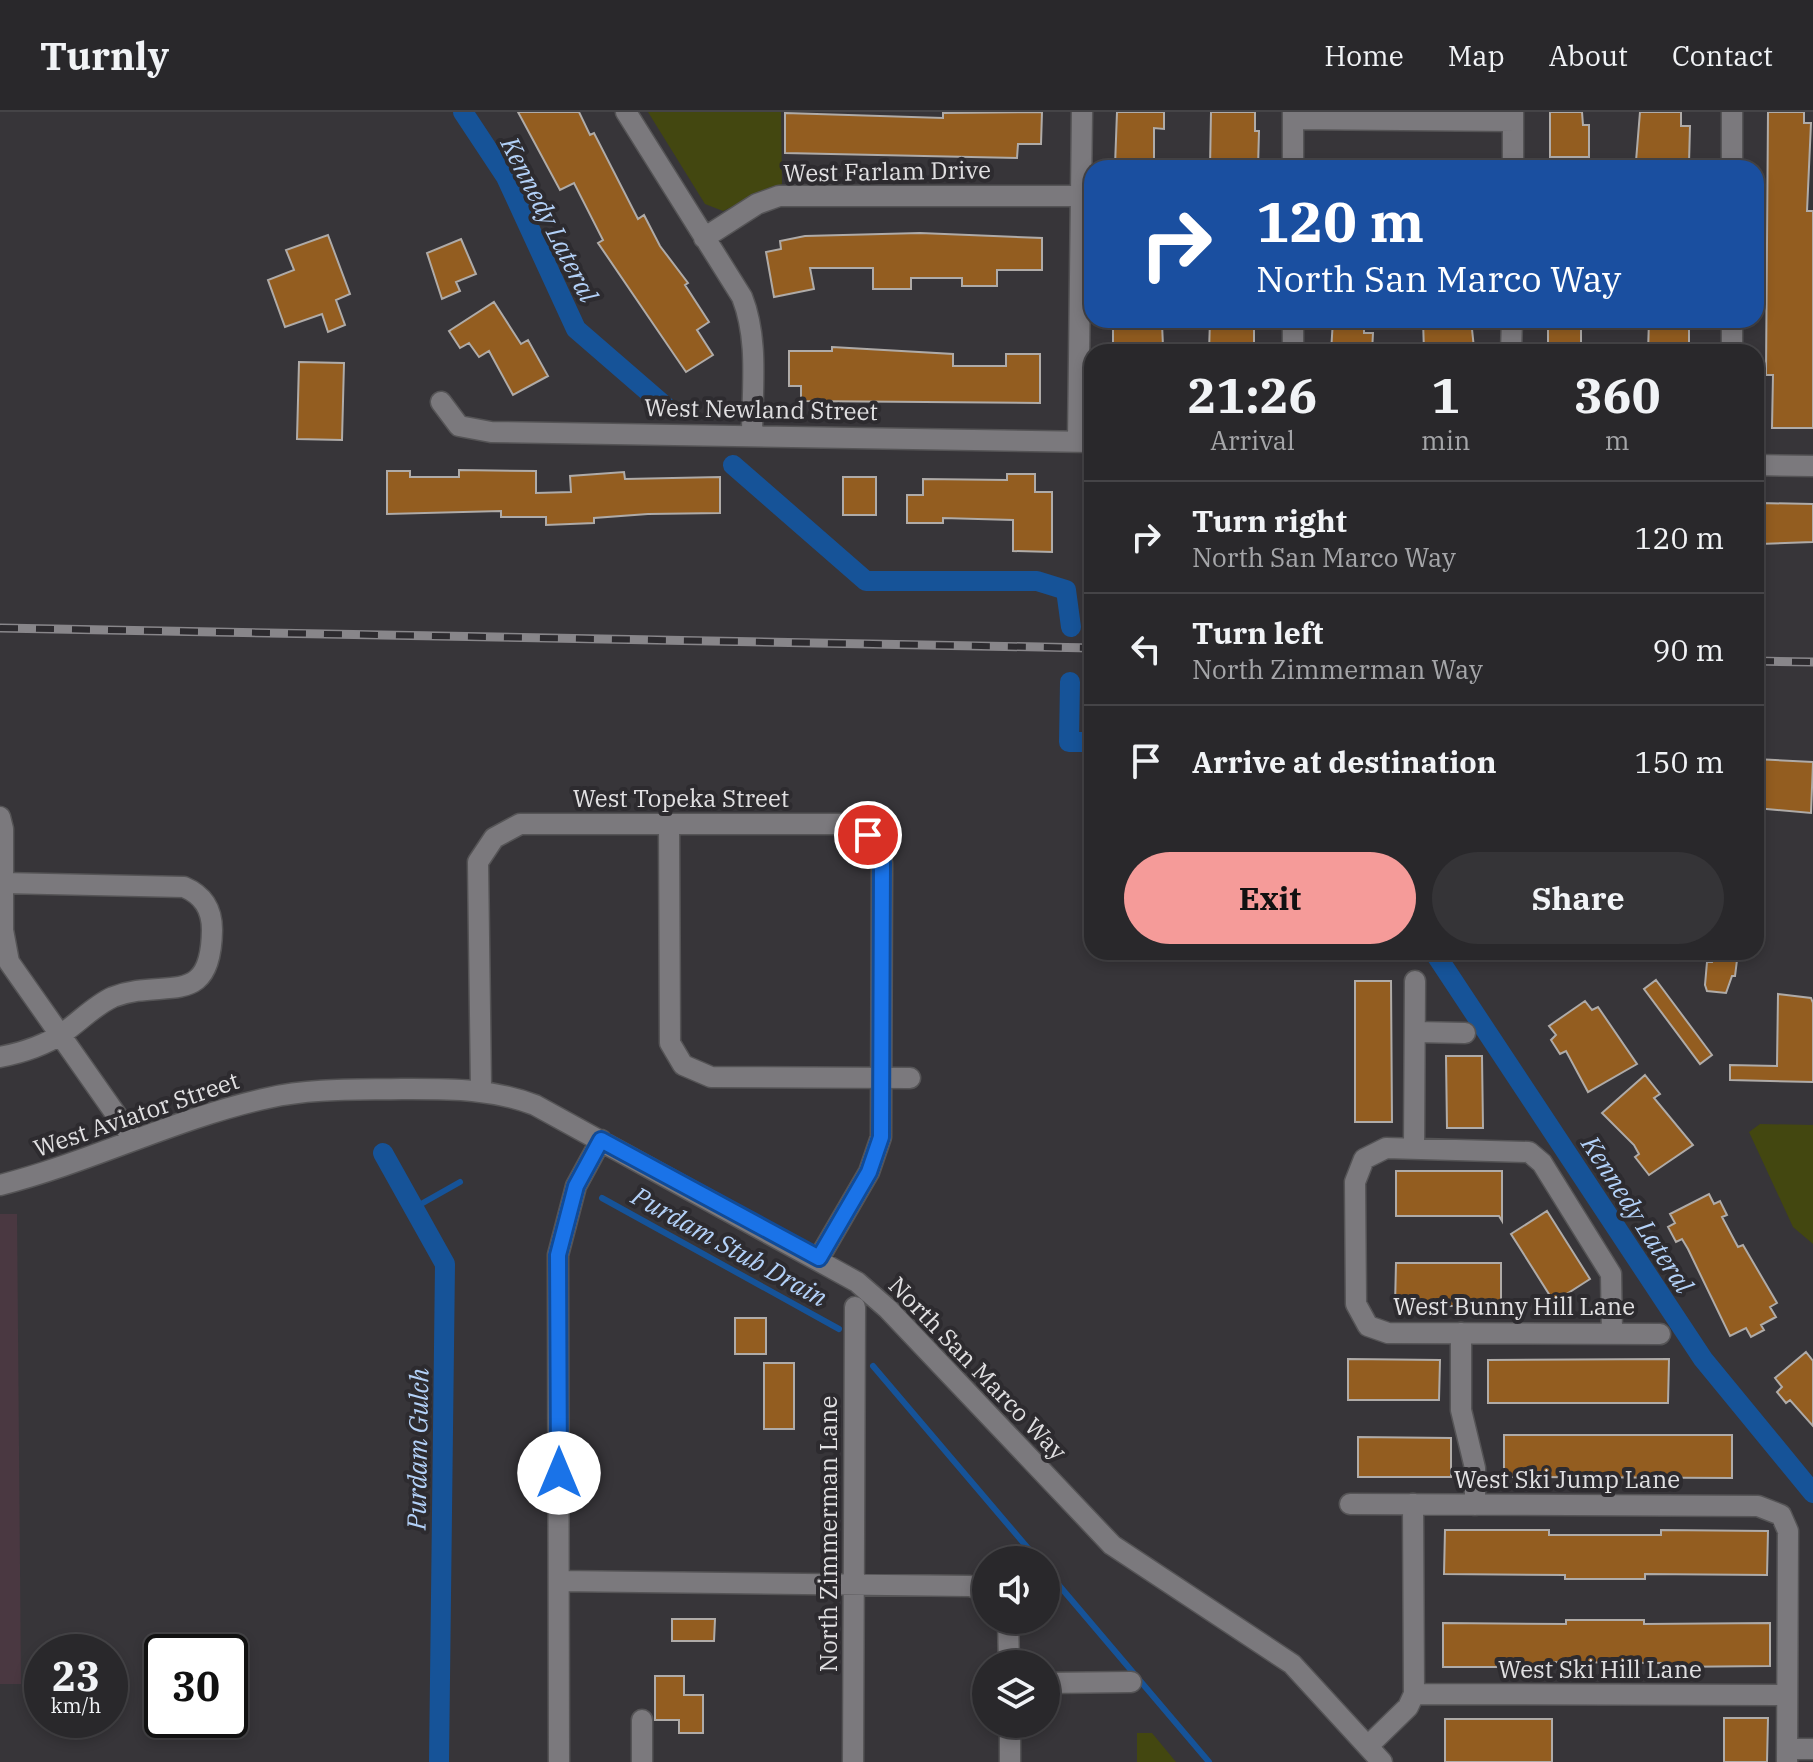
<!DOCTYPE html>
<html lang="en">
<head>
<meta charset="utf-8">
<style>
	:root { --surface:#29282b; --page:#353437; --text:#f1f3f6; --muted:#a5a6a9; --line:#454447; --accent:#f59b99 }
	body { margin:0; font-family:"IBM Plex Serif",serif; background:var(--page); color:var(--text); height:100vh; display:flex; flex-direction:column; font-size:30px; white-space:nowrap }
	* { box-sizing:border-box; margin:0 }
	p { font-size:26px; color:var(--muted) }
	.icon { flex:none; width:44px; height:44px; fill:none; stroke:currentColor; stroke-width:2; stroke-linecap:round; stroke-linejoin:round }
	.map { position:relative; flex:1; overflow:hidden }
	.drawer { position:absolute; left:1084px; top:232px; width:680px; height:616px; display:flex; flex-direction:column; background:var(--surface); border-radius:24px; box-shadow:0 4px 12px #0003,0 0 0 2px var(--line) }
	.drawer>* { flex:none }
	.banner { position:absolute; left:1084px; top:48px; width:680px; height:168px; border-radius:24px; box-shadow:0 4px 12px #0003,0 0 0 2px var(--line); background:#1a4fa0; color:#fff; overflow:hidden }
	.fabs { position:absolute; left:972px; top:1434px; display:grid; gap:16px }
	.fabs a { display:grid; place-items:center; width:88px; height:88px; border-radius:50%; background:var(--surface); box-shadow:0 4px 12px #0003,0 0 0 2px var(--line); font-size:40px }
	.speed { position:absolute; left:24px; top:1522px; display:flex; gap:16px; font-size:40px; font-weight:700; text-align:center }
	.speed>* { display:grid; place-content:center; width:104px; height:104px; border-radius:50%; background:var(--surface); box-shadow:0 4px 12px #0003,0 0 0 2px var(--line); line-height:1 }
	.speed small { font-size:20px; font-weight:400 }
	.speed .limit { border:4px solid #111; border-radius:12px; background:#fff; color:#111 }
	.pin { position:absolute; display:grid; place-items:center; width:68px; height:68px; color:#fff; margin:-34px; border:4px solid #fff; border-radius:50%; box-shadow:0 2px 8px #0007 }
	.me { position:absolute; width:88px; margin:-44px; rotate:0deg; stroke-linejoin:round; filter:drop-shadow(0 0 6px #0008) }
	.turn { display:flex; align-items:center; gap:28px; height:168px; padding:0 40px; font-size:36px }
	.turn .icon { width:104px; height:104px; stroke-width:2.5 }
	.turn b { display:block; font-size:56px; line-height:68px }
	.eta { display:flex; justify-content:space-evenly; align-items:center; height:136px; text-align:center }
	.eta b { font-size:48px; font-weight:700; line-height:56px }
	.primary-button { display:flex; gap:16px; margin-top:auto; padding:16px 40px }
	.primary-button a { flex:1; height:92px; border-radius:48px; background:var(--accent); color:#111; font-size:32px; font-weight:700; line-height:92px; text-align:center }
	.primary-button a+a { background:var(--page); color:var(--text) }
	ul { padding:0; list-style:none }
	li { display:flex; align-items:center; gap:24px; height:112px; padding:0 40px; border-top:2px solid var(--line) }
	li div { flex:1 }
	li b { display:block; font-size:30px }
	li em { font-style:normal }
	header { display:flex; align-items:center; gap:48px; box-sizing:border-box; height:112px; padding:0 40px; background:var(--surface); border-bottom:2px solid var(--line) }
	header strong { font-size:38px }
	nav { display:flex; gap:44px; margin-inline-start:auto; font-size:28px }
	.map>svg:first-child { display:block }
</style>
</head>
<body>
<header>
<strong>Turnly</strong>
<nav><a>Home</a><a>Map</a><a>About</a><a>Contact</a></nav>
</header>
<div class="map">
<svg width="1813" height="1650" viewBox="0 0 1813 1650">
	<rect width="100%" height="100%" fill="#373539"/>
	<path fill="#4a3841" d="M 0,1102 L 17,1102 L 21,1572 L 0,1572 Z"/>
	<path fill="#434710" d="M 648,0 L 781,0 L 782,72 L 723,99 L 705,92 Z
		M 1760,1012 L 1813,1013 L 1813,1132 L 1793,1115 L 1749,1020 Z
		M 1137,1621 L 1152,1621 L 1176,1650 L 1137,1650 Z"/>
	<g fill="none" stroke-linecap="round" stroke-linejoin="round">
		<path stroke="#165398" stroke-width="6" d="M 602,1086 L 839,1217
			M 414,1096 L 460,1070
			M 873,1254 L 1038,1448
			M 1046,1458 L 1209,1650"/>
		<path stroke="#165398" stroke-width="20" d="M 463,0 L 506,65 L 576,217 L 666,295
			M 733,353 L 866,469 L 1037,469 L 1066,478 L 1071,515
			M 1070,570 L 1069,630 L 1092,630
			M 1434,840 L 1703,1247 L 1813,1381
			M 383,1041 L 445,1152 L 439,1650"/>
	</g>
	<path fill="#935d20" stroke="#afaba8" stroke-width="2" d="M 518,0 L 579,0 L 590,23 L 594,21 L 638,107 L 644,103 L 660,134 L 688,171 L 685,173 L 709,210 L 697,218 L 713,243 L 686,260 L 598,131 L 603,128 L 574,71 L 560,78 Z
		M 1042,0 L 1041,32 L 1018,32 L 1017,46 L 785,41 L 785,1 L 943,6 L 943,1 Z
		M 1117,0 L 1164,0 L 1164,17 L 1154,16 L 1154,54 L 1115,54 Z
		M 1211,0 L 1255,0 L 1255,19 L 1259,19 L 1258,56 L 1210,56 Z
		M 1550,0 L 1582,0 L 1583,13 L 1589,13 L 1589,45 L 1550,45 Z
		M 1640,0 L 1681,0 L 1681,14 L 1690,14 L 1689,51 L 1636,49 Z
		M 1768,0 L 1804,0 L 1804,11 L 1811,11 L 1807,99 L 1813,99 L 1813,316 L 1772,316 L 1773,263 L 1766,263 Z
		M 920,121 L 1042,126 L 1042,158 L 997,158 L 997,174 L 962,174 L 962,166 L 911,166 L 911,177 L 873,177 L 873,156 L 810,156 L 814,177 L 774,185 L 766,140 L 781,137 L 780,129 L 805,124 Z
		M 328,123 L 350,182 L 336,188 L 345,213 L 328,220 L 322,202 L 285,215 L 268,168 L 294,158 L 286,138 Z
		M 461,127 L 476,162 L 456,170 L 460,179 L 442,187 L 427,141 Z
		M 494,190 L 521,232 L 528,228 L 548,264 L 513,283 L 489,239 L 479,245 L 469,231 L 460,236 L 449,219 Z
		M 1210,208 L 1254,208 L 1254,240 L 1209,240 Z
		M 1333,208 L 1364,208 L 1364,221 L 1373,221 L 1372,240 L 1331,240 Z
		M 1423,208 L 1471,208 L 1474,236 L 1472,240 L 1424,240 Z
		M 1548,208 L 1581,208 L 1581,240 L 1548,240 Z
		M 1649,208 L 1689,208 L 1689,240 L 1648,240 Z
		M 1162,212 L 1163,234 L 1113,235 L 1113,213 Z
		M 832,235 L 953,242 L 953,254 L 1006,254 L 1006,242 L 1040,242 L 1040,291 L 801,289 L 801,274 L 789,274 L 789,239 L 832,239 Z
		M 299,250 L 344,251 L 342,328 L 297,327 Z
		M 459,358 L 536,359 L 536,381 L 571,380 L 570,364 L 624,360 L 625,367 L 720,365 L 720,401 L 648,402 L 594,406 L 594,411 L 546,413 L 546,405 L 501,405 L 501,399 L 387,402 L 387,359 L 410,359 L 410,365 L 459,365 Z
		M 1007,362 L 1035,362 L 1035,380 L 1052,380 L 1052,440 L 1013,439 L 1013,408 L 943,406 L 943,411 L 907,411 L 907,383 L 923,383 L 923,367 L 1007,368 Z
		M 843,365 L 876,365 L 876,403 L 843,403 Z
		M 1760,391 L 1813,392 L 1813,430 L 1760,432 Z
		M 1756,647 L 1813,650 L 1811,701 L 1756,696 Z
		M 1713,840 L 1738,840 L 1735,864 L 1732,864 L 1726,881 L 1707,879 L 1705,873 L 1707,850 L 1712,850 Z
		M 1656,868 L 1712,943 L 1700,952 L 1644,877 Z
		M 1355,869 L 1391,869 L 1392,1010 L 1355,1010 Z
		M 1778,882 L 1811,886 L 1813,891 L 1813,970 L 1730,968 L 1730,953 L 1777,954 Z
		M 1585,889 L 1592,898 L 1598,895 L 1637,952 L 1588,980 L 1566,939 L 1560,942 L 1551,928 L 1556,923 L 1549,914 Z
		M 1446,944 L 1482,944 L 1483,1016 L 1447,1016 Z
		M 1645,963 L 1660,982 L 1654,986 L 1693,1033 L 1649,1063 L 1635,1045 L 1639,1042 L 1634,1033 L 1602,1001 Z
		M 1396,1059 L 1502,1059 L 1502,1109 L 1499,1104 L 1396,1104 Z
		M 1709,1082 L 1714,1092 L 1720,1089 L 1727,1103 L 1722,1105 L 1738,1135 L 1743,1133 L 1777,1191 L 1770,1195 L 1776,1205 L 1761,1213 L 1764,1218 L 1751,1225 L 1746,1216 L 1730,1224 L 1688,1137 L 1682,1127 L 1676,1130 L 1668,1115 L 1675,1111 L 1670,1102 Z
		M 1547,1099 L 1590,1167 L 1554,1190 L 1511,1122 Z
		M 1396,1151 L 1501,1151 L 1501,1194 L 1395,1194 Z
		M 735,1206 L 766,1206 L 766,1242 L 735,1242 Z
		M 1806,1240 L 1813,1249 L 1813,1314 L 1790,1288 L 1786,1291 L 1777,1280 L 1782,1275 L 1775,1266 Z
		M 1348,1247 L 1440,1248 L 1439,1288 L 1348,1288 Z
		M 1669,1247 L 1668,1291 L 1488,1291 L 1488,1248 Z
		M 764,1251 L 794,1251 L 794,1317 L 764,1317 Z
		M 1504,1323 L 1732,1323 L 1732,1366 L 1504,1365 Z
		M 1358,1325 L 1451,1326 L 1451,1365 L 1358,1365 Z
		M 1445,1418 L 1549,1418 L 1549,1423 L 1661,1423 L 1661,1418 L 1768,1419 L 1767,1463 L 1645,1462 L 1645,1467 L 1565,1467 L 1565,1463 L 1444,1462 Z
		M 672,1507 L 715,1507 L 714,1529 L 672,1529 Z
		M 1566,1508 L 1644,1508 L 1644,1512 L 1770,1511 L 1770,1554 L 1665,1555 L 1665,1551 L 1549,1550 L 1549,1555 L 1443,1555 L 1443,1511 L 1566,1512 Z
		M 655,1564 L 684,1564 L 684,1583 L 703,1583 L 703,1621 L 679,1621 L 679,1608 L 655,1608 Z
		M 1724,1606 L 1768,1606 L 1767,1650 L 1724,1650 Z
		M 1445,1607 L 1552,1607 L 1552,1650 L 1445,1650 Z"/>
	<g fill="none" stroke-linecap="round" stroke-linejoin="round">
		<defs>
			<path id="minor" d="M 626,0 L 742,185 C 759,228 752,277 752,323
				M 1293,7 L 1513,9
				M 1293,56 L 1293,0
				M 1513,56 L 1513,0
				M 1732,56 L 1732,0
				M 704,126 L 757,92 L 779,84 L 1081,84
				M 1293,208 L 1293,240
				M 1511,240 L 1512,208
				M 1732,240 L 1732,208
				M 441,290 L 459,314 L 491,320 L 1092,330
				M 1078,329 L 1082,0
				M 1756,353 L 1813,354
				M 0,705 L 3,717 L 3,818 L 9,850 L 134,1028
				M 669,712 L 670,931 L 683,953 L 711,965 L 910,966
				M 1415,920 L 1465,921
				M 0,945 C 21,941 45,933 63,921 C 79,910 95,893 113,885 C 165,865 211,899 212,818 C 212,797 203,783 184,775 L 3,771
				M 481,977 L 478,750 L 494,726 L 520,712 L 840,712 C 864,717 875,727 882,751 L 881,1025 L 869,1060 L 819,1146
				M 1414,1036 L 1415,869
				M 0,1073 C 91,1050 176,1006 268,986 C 312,976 358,978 402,977 C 449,977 490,976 535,993 L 857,1170 L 888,1197 L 1112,1433 L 1292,1552 L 1382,1650
				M 1461,1221 L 1461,1298 L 1475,1356 L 1475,1393
				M 1612,1222 L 1611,1162 L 1542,1051 L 1529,1040 L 1386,1036 L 1364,1047 L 1355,1070 L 1356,1192 L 1368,1214 L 1388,1221 L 1660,1222
				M 1350,1392 L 1758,1394 L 1781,1403 L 1788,1419 L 1787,1650
				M 559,1469 L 970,1474 L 986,1479
				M 1008,1508 L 1009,1552
				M 1046,1571 L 1131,1570
				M 1414,1582 L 1787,1583
				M 642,1608 L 642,1650
				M 1010,1612 L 1010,1650
				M 1368,1634 L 1408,1595 L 1414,1582 L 1413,1392
				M 1787,1637 L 1813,1637
				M 559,1650 L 558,1143 L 576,1074 L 601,1028
				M 853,1650 L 855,1195"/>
		</defs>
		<use href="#minor" stroke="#555456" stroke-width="23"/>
		<use href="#minor" stroke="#7b797d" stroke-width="20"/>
		<defs>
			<path id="rail" d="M 0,516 L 1092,536
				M 1756,549 L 1813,550"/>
		</defs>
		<use href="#rail" stroke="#88868a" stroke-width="9"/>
		<use href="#rail" stroke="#2d2b2f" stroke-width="6" stroke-dasharray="18" stroke-linecap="butt"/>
	</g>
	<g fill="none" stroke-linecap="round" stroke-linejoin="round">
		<defs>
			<path id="route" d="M 559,1361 L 558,1143 L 576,1074 L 601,1028 L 819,1146 L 869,1060 L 881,1025 L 882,751 L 878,735 L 868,723"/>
		</defs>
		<use href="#route" stroke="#114b97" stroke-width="20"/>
		<use href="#route" stroke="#1a73e8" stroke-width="14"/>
	</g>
	<g text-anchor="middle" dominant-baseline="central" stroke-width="8" stroke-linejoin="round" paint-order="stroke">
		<g font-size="24" fill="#e1e0e2" stroke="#2d2b2f">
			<text transform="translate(887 59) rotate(-1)">West Farlam Drive</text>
			<text transform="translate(761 297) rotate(1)">West Newland Street</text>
			<text x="681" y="686">West Topeka Street</text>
			<text transform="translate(136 1002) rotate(-19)">West Aviator Street</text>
			<text x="1514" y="1194">West Bunny Hill Lane</text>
			<text transform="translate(978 1256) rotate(46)">North San Marco Way</text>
			<text x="1567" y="1367">West Ski Jump Lane</text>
			<text transform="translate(828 1422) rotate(-90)">North Zimmerman Lane</text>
			<text x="1600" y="1557">West Ski Hill Lane</text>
		</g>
		<g font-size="26" font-style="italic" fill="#b3d1f8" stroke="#2d2b2f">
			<text transform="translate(550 107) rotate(63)">Kennedy Lateral</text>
			<text transform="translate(1638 1102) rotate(57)">Kennedy Lateral</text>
			<text transform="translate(730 1134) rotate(29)">Purdam Stub Drain</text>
			<text transform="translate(417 1337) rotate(-89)">Purdam Gulch</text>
		</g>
	</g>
</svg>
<div class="fabs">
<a><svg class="icon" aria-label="sound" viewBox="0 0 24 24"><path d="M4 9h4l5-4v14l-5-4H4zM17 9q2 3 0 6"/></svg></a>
<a><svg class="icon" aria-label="layers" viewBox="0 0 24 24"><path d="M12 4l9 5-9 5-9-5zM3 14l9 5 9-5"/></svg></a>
</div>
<div class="speed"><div>23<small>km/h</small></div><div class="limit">30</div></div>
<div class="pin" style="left:868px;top:723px;background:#d93025"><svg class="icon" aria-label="arrive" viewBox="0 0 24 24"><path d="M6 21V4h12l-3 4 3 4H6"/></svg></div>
<svg class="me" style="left:559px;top:1361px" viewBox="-20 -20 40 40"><circle r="19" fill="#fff"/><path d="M0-13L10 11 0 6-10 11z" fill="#1a73e8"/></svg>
<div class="banner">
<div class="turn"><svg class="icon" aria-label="right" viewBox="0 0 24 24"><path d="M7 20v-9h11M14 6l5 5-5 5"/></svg><div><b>120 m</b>North San Marco Way</div></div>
</div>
<section class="drawer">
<div class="eta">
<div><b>21:26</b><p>Arrival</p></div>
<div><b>1</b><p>min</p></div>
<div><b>360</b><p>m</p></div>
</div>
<ul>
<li><svg class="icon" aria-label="right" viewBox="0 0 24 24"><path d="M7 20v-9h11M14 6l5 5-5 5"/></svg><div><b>Turn right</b><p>North San Marco Way</p></div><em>120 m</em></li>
<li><svg class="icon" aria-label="left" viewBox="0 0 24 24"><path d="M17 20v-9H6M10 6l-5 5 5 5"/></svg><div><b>Turn left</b><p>North Zimmerman Way</p></div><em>90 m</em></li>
<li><svg class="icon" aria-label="arrive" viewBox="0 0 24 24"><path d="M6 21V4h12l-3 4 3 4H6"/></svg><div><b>Arrive at destination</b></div><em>150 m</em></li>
</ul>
<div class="primary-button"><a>Exit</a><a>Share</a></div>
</section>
</div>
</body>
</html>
